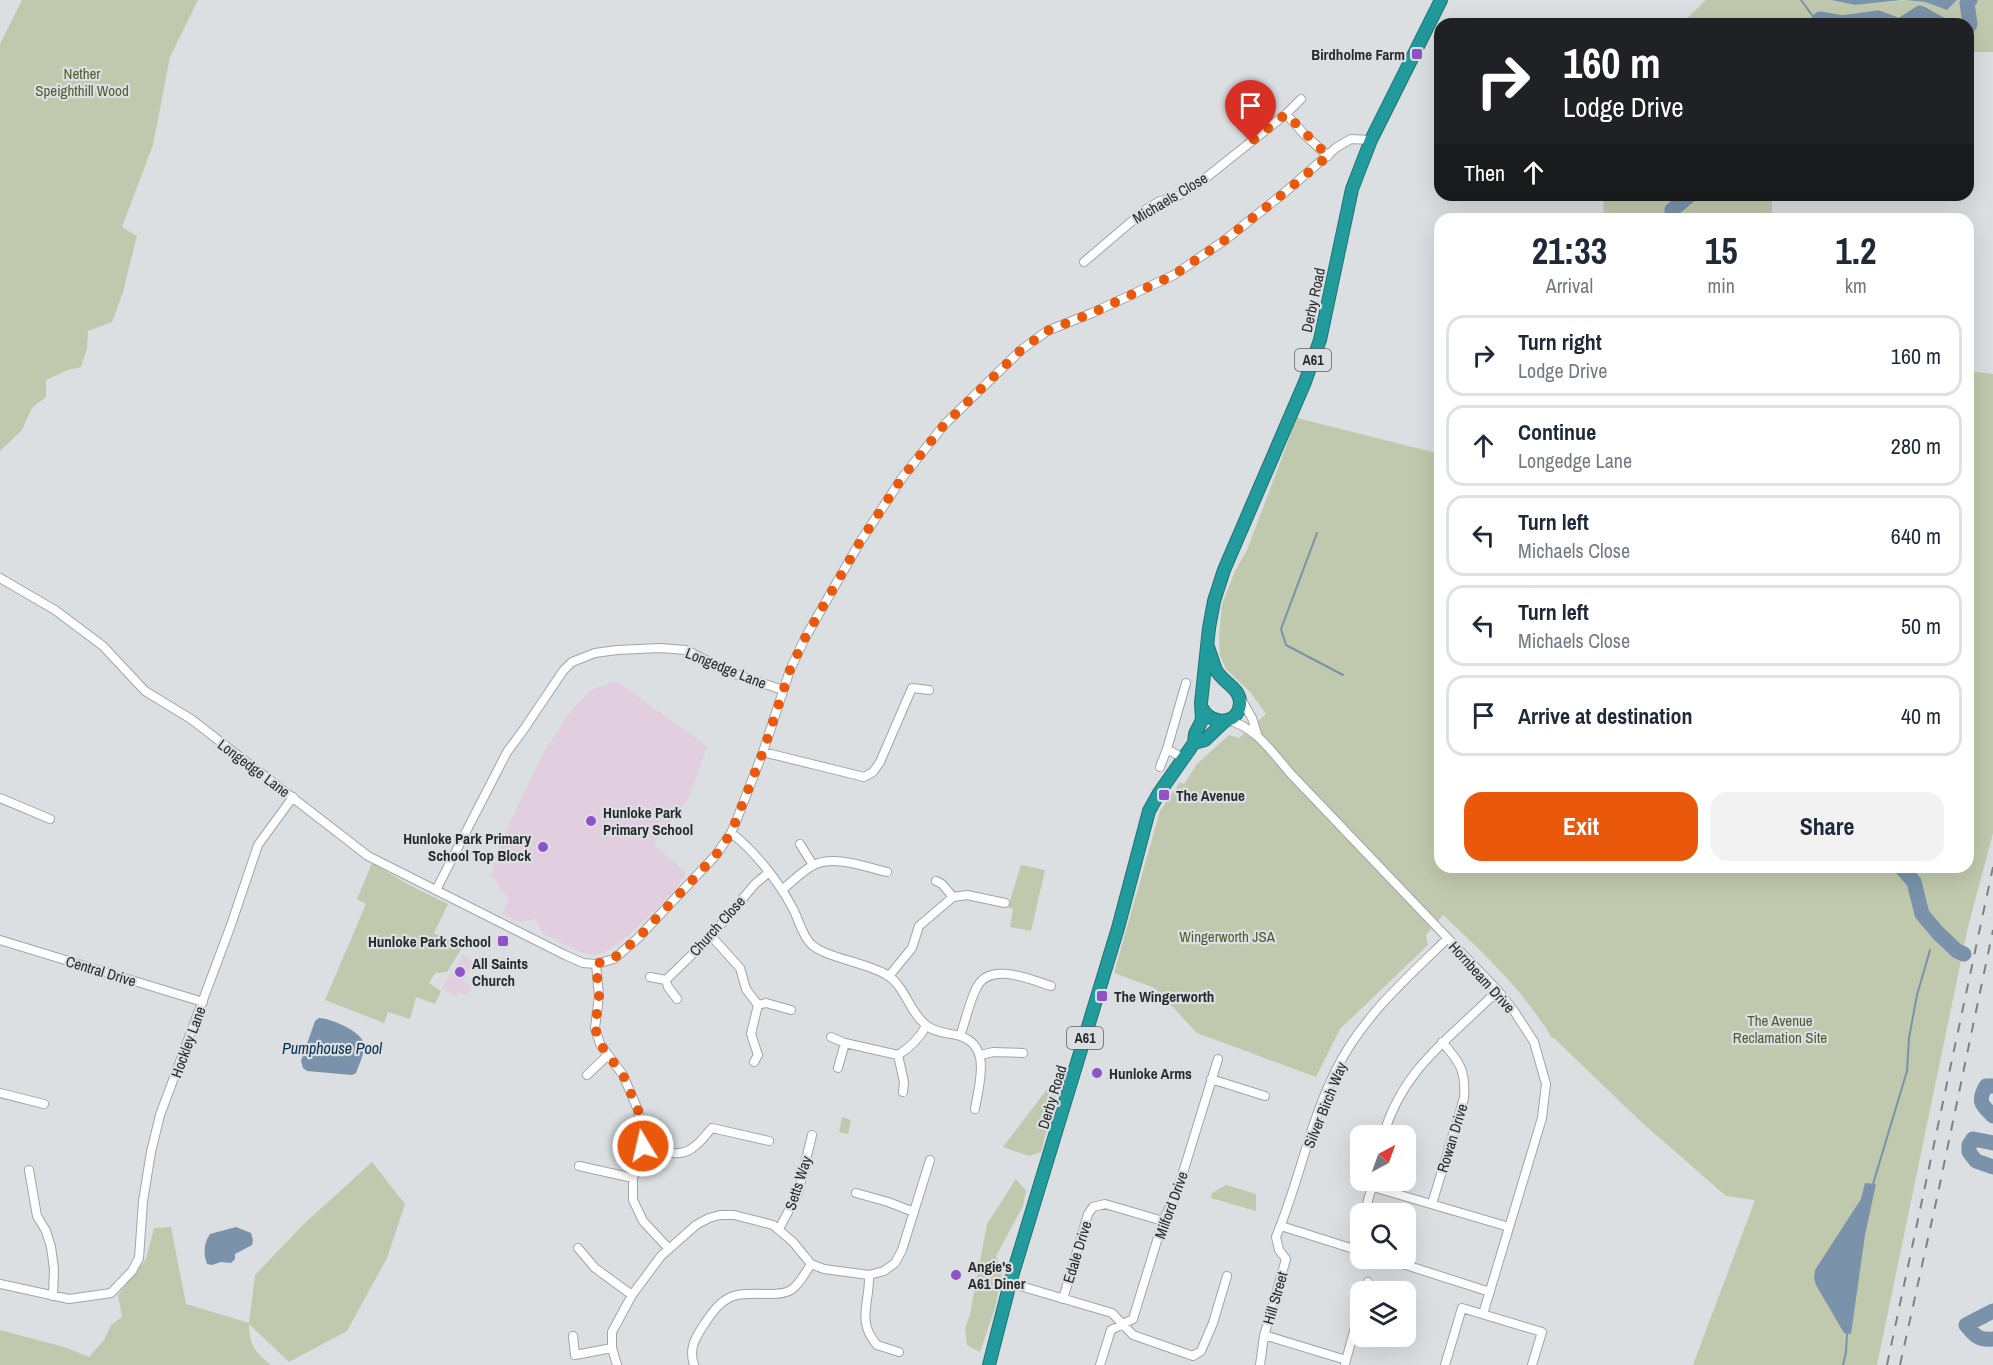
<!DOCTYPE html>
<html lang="en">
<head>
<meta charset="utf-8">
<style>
	:root { --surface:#fff; --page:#f2f2f3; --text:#1f2937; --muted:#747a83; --line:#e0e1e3; --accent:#ea580c }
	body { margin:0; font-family:"Archivo Narrow",sans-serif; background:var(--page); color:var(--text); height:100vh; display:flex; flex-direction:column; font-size:22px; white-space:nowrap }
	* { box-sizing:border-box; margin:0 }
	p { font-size:20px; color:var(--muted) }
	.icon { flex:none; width:33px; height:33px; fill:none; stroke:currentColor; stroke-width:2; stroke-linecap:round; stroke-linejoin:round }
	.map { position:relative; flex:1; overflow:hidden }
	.drawer { position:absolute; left:1434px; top:213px; width:540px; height:660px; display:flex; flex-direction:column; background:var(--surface); border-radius:18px; box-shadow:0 6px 24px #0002 }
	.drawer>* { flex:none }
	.hud { position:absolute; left:1434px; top:18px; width:540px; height:183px; border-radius:18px; box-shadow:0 6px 24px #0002; background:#202124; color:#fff; overflow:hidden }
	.needle { width:39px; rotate:41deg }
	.fabs { position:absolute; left:1350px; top:1125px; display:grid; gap:12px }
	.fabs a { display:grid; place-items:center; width:66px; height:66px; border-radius:12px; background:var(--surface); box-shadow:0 6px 24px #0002; font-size:30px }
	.pin { position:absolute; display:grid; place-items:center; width:51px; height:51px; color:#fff; margin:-62px -26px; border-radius:50% 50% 50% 0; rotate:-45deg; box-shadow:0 0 6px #0007 }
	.pin .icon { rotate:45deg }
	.me { position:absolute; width:66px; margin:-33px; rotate:351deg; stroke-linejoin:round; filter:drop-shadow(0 0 4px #0008) }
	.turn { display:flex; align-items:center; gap:21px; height:126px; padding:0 30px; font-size:27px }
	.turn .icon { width:78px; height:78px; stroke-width:2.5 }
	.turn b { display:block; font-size:42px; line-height:51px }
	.then { display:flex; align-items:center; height:57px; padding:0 30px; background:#0003; gap:12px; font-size:22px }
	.eta { display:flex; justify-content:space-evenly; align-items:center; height:102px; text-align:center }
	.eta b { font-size:36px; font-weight:700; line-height:42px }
	.button { display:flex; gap:12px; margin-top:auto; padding:12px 30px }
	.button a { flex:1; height:69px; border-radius:18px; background:var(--accent); color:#fff; font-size:24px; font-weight:700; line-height:69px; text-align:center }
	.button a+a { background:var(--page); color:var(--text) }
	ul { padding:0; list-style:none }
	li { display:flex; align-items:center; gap:18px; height:81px; margin:0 12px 9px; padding:0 18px; border:3px solid var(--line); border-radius:18px }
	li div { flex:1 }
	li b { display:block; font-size:22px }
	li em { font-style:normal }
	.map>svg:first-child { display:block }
</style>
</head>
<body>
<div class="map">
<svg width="1993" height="1365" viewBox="0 0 1993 1365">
	<rect width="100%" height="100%" fill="#dbdfe2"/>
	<path fill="#e1cede" d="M 616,681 L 707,746 L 689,798 L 653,844 L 686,873 L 673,893 L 628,936 L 604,953 L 594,955 L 583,953 L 542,933 L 536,919 L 519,922 L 502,914 L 509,899 L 491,875 L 498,848 L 542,755 L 572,709 L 591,690 Z
		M 463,955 L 475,962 L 463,981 L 472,986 L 466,996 L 458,991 L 455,996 L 442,988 Z"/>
	<path fill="#c0c9ad" d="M 22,0 L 198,0 L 170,57 L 153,145 L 122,227 L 137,236 L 123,292 L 112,322 L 88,331 L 87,348 L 81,367 L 68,370 L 46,380 L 46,397 L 32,408 L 22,430 L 0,451 L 0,44 Z
		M 1706,0 L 1831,0 L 1855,5 L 1905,0 L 1925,2 L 1947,10 L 1957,0 L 1993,0 L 1993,52 L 1968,52 L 1968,24 L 1681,24 Z
		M 1603,195 L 1772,195 L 1772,219 L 1604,219 Z
		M 1968,371 L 1993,374 L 1993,833 L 1968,927 L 1877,1365 L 1693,1365 L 1755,1200 L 1726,1196 L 1639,1120 L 1554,1038 L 1552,1038 C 1523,990 1484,953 1443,915 L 1426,935 L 1428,945 L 1340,1029 L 1316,1077 L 1197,1033 L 1155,988 L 1114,973 L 1160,811 L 1180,782 L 1184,784 L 1197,764 L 1229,735 L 1239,738 L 1266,714 L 1251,693 L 1226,669 L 1220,656 L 1219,636 L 1222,604 L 1235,571 L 1247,550 L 1297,418 L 1440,454 L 1440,867 L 1968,867 Z
		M 372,863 L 411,886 L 448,904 L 434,933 L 462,948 L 447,972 L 435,973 L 429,983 L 441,991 L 435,1004 L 416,997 L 410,1019 L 388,1012 L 384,1023 L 325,1000 L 366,904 L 357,899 Z
		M 1021,865 L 1045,870 L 1031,931 L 1010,927 L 1013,909 L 1008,907 Z
		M 1057,1076 L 1059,1083 L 1041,1152 L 1029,1156 L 1003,1147 Z
		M 842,1117 L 851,1120 L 848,1134 L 839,1132 Z
		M 372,1162 L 405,1204 L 387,1258 L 347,1331 L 289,1362 L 249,1324 C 249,1345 255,1352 271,1365 L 0,1365 L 0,1330 L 64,1347 L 89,1357 L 104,1340 L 111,1325 L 122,1317 L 118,1295 L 146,1259 L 154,1228 L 171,1227 L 186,1304 L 249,1323 L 255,1275 L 304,1224 Z
		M 1016,1179 L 1026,1191 L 1023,1206 L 996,1256 L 1002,1274 L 995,1308 L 980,1352 L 967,1345 L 965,1328 L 970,1314 L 987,1224 Z
		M 1226,1185 L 1256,1194 L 1256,1211 L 1211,1198 L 1212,1193 Z"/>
	<path fill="#7a93aa" d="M 1831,0 L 1902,0 L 1855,5 Z
		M 1905,0 L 1957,0 L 1947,10 L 1925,2 Z
		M 319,1018 C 330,1018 363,1032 364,1044 C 365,1053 359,1065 356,1073 L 352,1075 L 307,1071 L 303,1068 L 301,1061 L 315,1021 Z
		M 1865,1183 L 1876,1184 L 1865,1235 L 1851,1334 L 1844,1333 L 1816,1285 L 1814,1278 L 1815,1270 L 1861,1199 Z
		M 236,1227 L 251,1233 L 253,1240 L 252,1245 L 235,1254 L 235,1259 L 231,1263 L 221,1262 L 212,1265 L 207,1264 C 203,1253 204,1243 210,1234 Z"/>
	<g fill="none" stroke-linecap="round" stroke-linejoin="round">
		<path stroke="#7a93aa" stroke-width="2" d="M 1801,0 L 1817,22
			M 1317,533 L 1281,629 L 1286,645 L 1343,675
			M 1873,1184 L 1907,1071 L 1909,1038 L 1917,995 L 1930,950
			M 1843,1365 L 1846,1352 L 1847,1334"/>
		<path stroke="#7a93aa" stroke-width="15" d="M 1816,24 L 1820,19 L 1842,23 L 1878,18 L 1894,24
			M 1903,24 L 1920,13 L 1940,24
			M 1968,27 L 1970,24 L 1967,3 L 1970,0
			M 1673,219 L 1672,210 L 1690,195
			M 1901,867 L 1914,882 L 1922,914 L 1938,933 L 1957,951 L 1964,954
			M 1993,1086 L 1986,1086 C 1977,1102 1982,1105 1993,1116
			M 1993,1143 L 1973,1139 L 1969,1145 L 1969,1152 L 1976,1161 L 1993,1167
			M 1993,1311 L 1966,1325 C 1974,1335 1979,1341 1993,1339"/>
		<defs>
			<path id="minor" d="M 1286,114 L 1304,134 L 1328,156
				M 1084,262 L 1145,210 L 1160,201 L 1176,197 L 1198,184 L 1286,114 L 1301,99
				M 0,578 L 55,610 L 103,646 L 145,691 L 191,719 L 368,856 L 565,955 L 583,963 L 596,964 L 614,959 L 638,938 L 716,855 L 731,833 L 737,819 L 763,752 L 790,670 L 805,638 L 860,542 L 902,478 L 944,425 L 1021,350 L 1047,331 L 1092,313 L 1174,275 L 1225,240 L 1284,193 L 1337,147 L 1351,139 L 1371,140
				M 1241,699 L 1252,718 L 1257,734
				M 1227,720 C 1256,727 1271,751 1290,773 L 1499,992 L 1514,1011 L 1534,1042 L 1546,1084 L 1542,1118 L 1483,1314
				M 763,752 L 864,777 L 873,772 L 880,762 L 912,688 L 929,690
				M 1183,758 L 1167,749 L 1186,683
				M 1160,767 L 1167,749
				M 0,798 L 50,819
				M 731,833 C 754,850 779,882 792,907 C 799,919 801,934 811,944 C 825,958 866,962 887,975 C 905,986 910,1013 926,1025 C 935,1033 949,1033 960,1036 C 992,1046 979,1084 975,1109
				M 800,844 L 813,865
				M 936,881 L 942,884 L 953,897 L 967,895 L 1005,903
				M 436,890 L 507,752 L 524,729 L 563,671 L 572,662 L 595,653 L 617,650 L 660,648 L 686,650 L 732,673 L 783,690
				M 782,890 C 792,882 801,872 812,866 C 833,854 865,867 887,872
				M 711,936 L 740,968 L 746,989 L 758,1005 L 751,1034 L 758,1055 L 754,1062
				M 0,940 L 203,1002
				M 596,964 L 599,996 L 595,1028 L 600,1044 L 623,1075 L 638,1110 L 643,1146 L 633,1178 L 633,1200 L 643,1221 L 669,1249
				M 889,976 L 912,948 L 919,926 L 953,897
				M 650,977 L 666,980
				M 677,999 L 668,987 L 666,980 L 711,936 L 755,884 L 768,873
				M 758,1005 L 766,1003 L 791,1010
				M 960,1036 C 966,1020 969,1002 977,987 C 990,961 1031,980 1051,986
				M 831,1037 L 845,1043
				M 898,1055 C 911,1047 919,1039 926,1026
				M 981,1055 L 993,1052 L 1023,1053
				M 838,1068 L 845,1043 L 898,1055 L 904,1082 L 903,1092
				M 587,1075 L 607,1056
				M 1211,1079 L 1265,1096
				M 0,1093 L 44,1104
				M 1383,1136 C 1404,1066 1450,1039 1497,991
				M 643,1146 C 661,1150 680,1160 695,1146 C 702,1141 706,1134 712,1128 L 769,1141
				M 579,1166 L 633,1178
				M 29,1170 L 37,1216 L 46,1231 L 51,1247 L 54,1269 L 53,1296
				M 1373,1187 L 1509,1227
				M 856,1193 L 888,1202 L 914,1212
				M 1432,1204 L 1464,1098 C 1466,1071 1460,1062 1442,1042
				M 1364,1214 L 1374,1180
				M 1281,1226 L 1360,1251
				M 779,1229 L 798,1193 L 812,1135
				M 578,1248 L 595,1268 L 632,1295
				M 1353,1248 L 1360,1224
				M 1384,1258 L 1490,1292
				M 869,1275 C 870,1303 856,1321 877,1345 L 899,1352
				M 1010,1283 L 1112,1313 L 1133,1335 L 1193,1356 L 1201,1351 L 1213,1323 L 1227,1276
				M 0,1284 L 69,1299 L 111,1293 L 132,1271 L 139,1258 L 143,1201 L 151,1152 L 160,1115 L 231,925 L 258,845 L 293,797
				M 1366,1292 L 1368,1282
				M 1063,1299 L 1088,1214 L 1093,1207 L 1105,1204 L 1163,1221
				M 1264,1335 L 1346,1360
				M 573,1336 L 575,1355 L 612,1348
				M 1345,1364 L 1360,1309
				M 617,1365 L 612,1348 L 612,1332 L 632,1295 L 661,1256 L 696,1225 L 709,1218 L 720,1215 L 734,1215 L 773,1225 L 793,1242 L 811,1264 L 824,1269 L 869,1275 L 884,1271 L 895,1263 L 902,1250 L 930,1160
				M 694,1365 C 689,1349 694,1340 703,1326 C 724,1294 731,1293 769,1294 C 776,1294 785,1294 791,1290 C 800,1284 805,1273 811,1264
				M 1100,1365 L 1111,1330 L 1133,1319 L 1163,1221 L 1177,1192 L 1218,1059
				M 1260,1365 L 1264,1336 L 1286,1259 L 1279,1250 L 1276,1237 C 1299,1183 1309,1124 1335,1072 C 1361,1018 1405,980 1447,939
				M 1445,1365 L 1462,1308 L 1542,1332 L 1532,1365"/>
			<path id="highway" d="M 1202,708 C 1210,725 1238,726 1240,704 C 1241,688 1223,683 1216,670 C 1213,663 1211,655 1208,647
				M 1194,743 L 1205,740 L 1225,721
				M 989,1365 L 1010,1283 L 1118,928 L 1149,811 L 1159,793 L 1194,743 L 1195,734 L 1202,720 L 1201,703 L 1209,628 L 1214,601 L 1224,570 L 1305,382 L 1320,340 L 1352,189 L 1371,140 L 1441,0"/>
		</defs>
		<use href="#minor" stroke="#a1a4a7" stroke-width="10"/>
		<use href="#highway" stroke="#237374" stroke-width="14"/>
		<use href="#minor" stroke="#fff" stroke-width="8"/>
		<use href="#highway" stroke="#219b9c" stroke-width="12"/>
		<path stroke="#7f8284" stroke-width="2" stroke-dasharray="10 10" stroke-linecap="butt" d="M 1887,1365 L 1993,867
			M 1900,1365 L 1938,1193 L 1993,930"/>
	</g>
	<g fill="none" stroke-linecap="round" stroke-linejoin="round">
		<path stroke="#ea580c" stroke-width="10" stroke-dasharray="0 18" d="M 643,1146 L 638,1110 L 623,1075 L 600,1044 L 595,1028 L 599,996 L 596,964 L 614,958 L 638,938 L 716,855 L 731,833 L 763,752 L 790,670 L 805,638 L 860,542 L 902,478 L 944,425 L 1021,350 L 1047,331 L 1092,313 L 1174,275 L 1225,240 L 1284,193 L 1328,156 L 1286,114 L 1251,142"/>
	</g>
	<g fill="#8e52c9" stroke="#dbdfe2" stroke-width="2">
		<rect x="1411" y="48" width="12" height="12" rx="3"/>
		<rect x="1158" y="789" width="12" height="12" rx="3"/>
		<circle cx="591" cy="821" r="6"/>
		<circle cx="543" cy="847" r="6"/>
		<rect x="497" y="935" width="12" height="12" rx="3"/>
		<circle cx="460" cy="972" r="6"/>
		<rect x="1096" y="990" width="12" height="12" rx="3"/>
		<circle cx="1097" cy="1073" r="6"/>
		<circle cx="956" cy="1275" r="6"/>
	</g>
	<g text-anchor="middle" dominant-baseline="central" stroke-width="4.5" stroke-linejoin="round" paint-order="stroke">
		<g fill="#dbdfe2" stroke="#5e6062" stroke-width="1.5">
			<rect x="1295" y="349" width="36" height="22" rx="4.5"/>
			<rect x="1067" y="1027" width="36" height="22" rx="4.5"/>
		</g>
		<g font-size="14" font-weight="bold" fill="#28292b">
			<text x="1313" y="360">A61</text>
			<text x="1085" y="1038">A61</text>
		</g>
		<g font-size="15" font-weight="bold" fill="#28292b" stroke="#dbdfe2" text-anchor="start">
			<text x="1405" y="54" text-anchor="end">Birdholme Farm</text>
			<text x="1176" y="795">The Avenue</text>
			<text x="603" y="812">Hunloke Park<tspan x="603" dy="17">Primary School</tspan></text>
			<text x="531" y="838" text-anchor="end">Hunloke Park Primary<tspan x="531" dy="17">School Top Block</tspan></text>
			<text x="491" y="941" text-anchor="end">Hunloke Park School</text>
			<text x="472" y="963">All Saints<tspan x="472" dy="17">Church</tspan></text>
			<text x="1114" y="996">The Wingerworth</text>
			<text x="1109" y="1073">Hunloke Arms</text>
			<text x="968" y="1266">Angie's<tspan x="968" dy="17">A61 Diner</tspan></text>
		</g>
		<g font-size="15" fill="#4f5d2b" stroke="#dbdfe2">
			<text x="82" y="73">Nether<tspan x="82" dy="17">Speighthill Wood</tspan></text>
			<text x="1227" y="936">Wingerworth JSA</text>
			<text x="1780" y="1020">The Avenue<tspan x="1780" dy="17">Reclamation Site</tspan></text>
		</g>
		<g font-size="15" fill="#28292b" stroke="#dbdfe2">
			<text transform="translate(1170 198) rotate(-31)">Michaels Close</text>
			<text transform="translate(1313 300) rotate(-78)">Derby Road</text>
			<text transform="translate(726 668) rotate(22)">Longedge Lane</text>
			<text transform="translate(254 768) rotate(37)">Longedge Lane</text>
			<text transform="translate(717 926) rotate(-48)">Church Close</text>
			<text transform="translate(101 971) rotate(17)">Central Drive</text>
			<text transform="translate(1482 977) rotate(48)">Hornbeam Drive</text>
			<text transform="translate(188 1042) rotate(-70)">Hockley Lane</text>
			<text transform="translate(1052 1097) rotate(-73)">Derby Road</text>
			<text transform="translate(1325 1105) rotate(-68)">Silver Birch Way</text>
			<text transform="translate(1452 1138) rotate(-73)">Rowan Drive</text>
			<text transform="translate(798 1183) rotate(-72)">Setts Way</text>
			<text transform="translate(1171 1205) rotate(-70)">Milford Drive</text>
			<text transform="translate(1077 1252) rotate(-73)">Edale Drive</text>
			<text transform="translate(1275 1298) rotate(-74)">Hill Street</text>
		</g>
		<g font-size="16" font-style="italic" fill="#002c4c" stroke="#dbdfe2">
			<text x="332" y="1048">Pumphouse Pool</text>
		</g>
	</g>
</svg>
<div class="fabs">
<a><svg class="needle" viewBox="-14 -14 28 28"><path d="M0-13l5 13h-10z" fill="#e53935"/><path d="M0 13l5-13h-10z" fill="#747a83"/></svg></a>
<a><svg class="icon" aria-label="search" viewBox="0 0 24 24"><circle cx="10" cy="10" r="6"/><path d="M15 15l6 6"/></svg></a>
<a><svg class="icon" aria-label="layers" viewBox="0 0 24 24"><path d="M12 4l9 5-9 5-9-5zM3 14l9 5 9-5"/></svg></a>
</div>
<div class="pin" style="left:1251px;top:142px;background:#d93025"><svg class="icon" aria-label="arrive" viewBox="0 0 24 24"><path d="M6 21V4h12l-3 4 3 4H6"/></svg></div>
<svg class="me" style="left:643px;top:1146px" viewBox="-20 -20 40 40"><circle r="17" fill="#ea580c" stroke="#fff" stroke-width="3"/><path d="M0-11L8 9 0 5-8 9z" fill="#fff"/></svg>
<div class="hud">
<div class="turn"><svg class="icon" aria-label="right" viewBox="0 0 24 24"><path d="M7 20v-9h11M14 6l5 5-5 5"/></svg><div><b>160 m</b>Lodge Drive</div></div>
<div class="then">Then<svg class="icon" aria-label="ahead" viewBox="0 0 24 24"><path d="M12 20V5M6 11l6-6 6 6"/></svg></div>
</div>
<section class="drawer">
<div class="eta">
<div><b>21:33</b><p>Arrival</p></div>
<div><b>15</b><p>min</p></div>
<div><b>1.2</b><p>km</p></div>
</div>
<ul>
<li><svg class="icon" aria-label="right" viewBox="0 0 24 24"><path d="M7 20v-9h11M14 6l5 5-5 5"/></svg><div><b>Turn right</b><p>Lodge Drive</p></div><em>160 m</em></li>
<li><svg class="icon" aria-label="ahead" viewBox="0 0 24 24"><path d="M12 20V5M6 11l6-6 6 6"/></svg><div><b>Continue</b><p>Longedge Lane</p></div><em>280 m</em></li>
<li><svg class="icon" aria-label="left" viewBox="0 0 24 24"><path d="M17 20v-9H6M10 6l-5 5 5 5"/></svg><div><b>Turn left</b><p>Michaels Close</p></div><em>640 m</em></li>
<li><svg class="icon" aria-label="left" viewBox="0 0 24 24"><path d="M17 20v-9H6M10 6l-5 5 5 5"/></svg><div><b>Turn left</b><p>Michaels Close</p></div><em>50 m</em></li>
<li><svg class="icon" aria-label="arrive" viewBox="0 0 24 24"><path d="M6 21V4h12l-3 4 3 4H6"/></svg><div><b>Arrive at destination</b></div><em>40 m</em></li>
</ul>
<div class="button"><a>Exit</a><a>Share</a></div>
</section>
</div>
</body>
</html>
